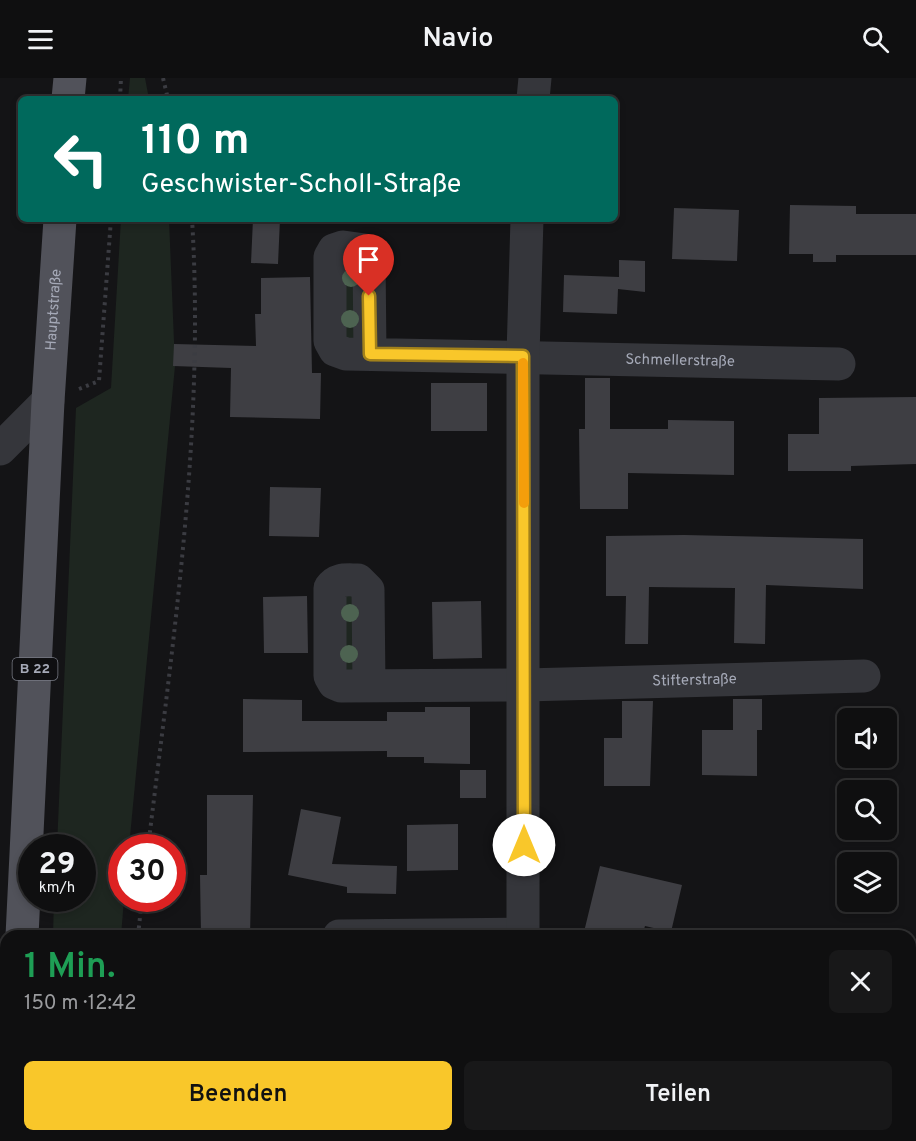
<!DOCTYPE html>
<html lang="de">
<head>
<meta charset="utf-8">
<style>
	:root { --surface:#0f0f10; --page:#181819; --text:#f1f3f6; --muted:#9b9c9f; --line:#2f2f30; --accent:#f9c72a }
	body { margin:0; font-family:Overpass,sans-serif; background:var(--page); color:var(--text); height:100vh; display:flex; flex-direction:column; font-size:22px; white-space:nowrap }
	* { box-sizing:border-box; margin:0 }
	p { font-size:20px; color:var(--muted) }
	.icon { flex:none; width:33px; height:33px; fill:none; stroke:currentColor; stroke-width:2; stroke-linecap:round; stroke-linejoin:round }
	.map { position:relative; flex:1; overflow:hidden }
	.sheet { position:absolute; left:0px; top:852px; width:916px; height:212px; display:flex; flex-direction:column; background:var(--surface); border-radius:18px 18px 0 0; box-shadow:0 3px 9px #0003,0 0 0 2px var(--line) }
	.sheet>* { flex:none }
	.hud { position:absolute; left:18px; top:18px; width:600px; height:126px; border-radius:9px; box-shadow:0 3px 9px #0003,0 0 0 2px var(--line); background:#00695c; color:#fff; overflow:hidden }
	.tools { position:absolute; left:837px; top:630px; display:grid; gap:12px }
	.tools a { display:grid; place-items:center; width:60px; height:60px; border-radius:9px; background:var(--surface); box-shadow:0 3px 9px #0003,0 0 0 2px var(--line); font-size:30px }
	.speed { position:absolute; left:18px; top:756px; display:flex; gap:12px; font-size:30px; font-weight:700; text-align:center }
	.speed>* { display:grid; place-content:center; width:78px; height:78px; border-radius:50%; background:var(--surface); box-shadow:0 3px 9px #0003,0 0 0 2px var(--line); line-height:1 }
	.speed small { font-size:15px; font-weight:400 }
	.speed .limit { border:9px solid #d22; background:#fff; color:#111 }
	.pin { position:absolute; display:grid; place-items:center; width:51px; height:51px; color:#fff; margin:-62px -26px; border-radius:50% 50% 50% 0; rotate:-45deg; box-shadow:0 0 6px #0007 }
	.pin .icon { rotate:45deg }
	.me { position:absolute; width:66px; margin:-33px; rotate:0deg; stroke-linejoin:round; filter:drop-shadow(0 0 4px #0008) }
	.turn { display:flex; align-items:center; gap:21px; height:126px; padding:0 24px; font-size:27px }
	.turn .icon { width:78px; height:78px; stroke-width:2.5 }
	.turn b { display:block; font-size:42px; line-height:51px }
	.round { display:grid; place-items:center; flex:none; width:63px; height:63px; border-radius:9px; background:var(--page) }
	.overview { display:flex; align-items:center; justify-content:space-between; height:102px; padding:0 24px }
	h1 { font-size:36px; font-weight:600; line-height:45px; color:#1e9e55 }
	.action { display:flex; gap:12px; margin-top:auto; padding:12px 24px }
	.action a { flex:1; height:69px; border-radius:9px; background:var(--accent); color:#111; font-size:24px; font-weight:600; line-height:69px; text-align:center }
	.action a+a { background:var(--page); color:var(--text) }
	header { display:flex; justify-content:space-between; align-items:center; height:78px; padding:0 24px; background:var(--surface); font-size:27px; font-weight:600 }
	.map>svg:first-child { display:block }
</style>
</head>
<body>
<header><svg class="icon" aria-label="menu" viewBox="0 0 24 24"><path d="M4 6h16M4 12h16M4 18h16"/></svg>Navio<svg class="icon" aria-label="search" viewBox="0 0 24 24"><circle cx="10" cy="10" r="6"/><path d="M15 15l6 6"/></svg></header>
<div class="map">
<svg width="916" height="1063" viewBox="0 0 916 1063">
	<rect width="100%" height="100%" fill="#141416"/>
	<path fill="#1e2620" d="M 130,0 L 145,0 L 149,21 L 128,21 Z
		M 121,141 L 169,141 L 175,288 L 129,769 L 122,770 L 122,820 L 124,821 L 121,858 L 53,858 L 54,821 L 82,820 L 82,770 L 57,769 L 76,330 L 111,310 Z
		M 347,180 L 354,181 L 354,261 L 347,261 L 341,255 Z
		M 346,516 L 353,516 L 358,590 L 346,595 Z
		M 44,1058 L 114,1058 L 113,1063 L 44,1063 Z"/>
	<path fill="#3e3e43" d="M 790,127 L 856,128 L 856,136 L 916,136 L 916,177 L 836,177 L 836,184 L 813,184 L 813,176 L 789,176 Z
		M 674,130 L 739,132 L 737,183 L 672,181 Z
		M 253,141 L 280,141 L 278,186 L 251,185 Z
		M 619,182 L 645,183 L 645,214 L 618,211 L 617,236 L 563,234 L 564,197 L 619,199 Z
		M 310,199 L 312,295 L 321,295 L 320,341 L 230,339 L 231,290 L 173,288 L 174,266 L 256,268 L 255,236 L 261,236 L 261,200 Z
		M 585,300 L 610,300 L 610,351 L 668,351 L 668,342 L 734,343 L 734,397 L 628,395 L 628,431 L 580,431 L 579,351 L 585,351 Z
		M 431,305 L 487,305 L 487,353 L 431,353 Z
		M 916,319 L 916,386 L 851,388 L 851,393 L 788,393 L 788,356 L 819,356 L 819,320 Z
		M 270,409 L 321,410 L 319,459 L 269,458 Z
		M 684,457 L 863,461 L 863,511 L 766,507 L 765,566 L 734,565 L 735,510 L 649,509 L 648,566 L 625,566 L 626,518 L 606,518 L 606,458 Z
		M 307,518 L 308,575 L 264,575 L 263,519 Z
		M 481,523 L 482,580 L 433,581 L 432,524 Z
		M 243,621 L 302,622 L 302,643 L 387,643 L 387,634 L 425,634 L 425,629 L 470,629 L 470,686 L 424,685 L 424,679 L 387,679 L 387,673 L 243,674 Z
		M 733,621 L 762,621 L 762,652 L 757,652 L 757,698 L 702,697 L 702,652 L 733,652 Z
		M 622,623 L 653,623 L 650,708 L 604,708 L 604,660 L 622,660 Z
		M 460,692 L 486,692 L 486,720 L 460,720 Z
		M 207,717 L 253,717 L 250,858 L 201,858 L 200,797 L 207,797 Z
		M 301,731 L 341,739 L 332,786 L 397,788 L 396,816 L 347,815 L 347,809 L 288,797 Z
		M 458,746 L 458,792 L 407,793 L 407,747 Z
		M 600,788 L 682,807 L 671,854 L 645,848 L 642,858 L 583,858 Z"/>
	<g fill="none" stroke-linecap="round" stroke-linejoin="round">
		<path stroke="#3b3c42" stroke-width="4" stroke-dasharray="3 4.5" stroke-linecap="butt" d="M 163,0 L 168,21
			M 120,21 L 121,0
			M 79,311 L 99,303 L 111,141
			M 148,770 C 173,562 205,351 192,141
			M 138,858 L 142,820
			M 130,1063 L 130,1058"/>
		<g stroke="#35363b" stroke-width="33">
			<path d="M 533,21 L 535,0"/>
			<path id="s1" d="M 370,276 L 369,179 L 365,172 L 343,169 L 334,172 L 330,179 L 330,263 L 335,272 L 346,276 L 839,286"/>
			<path d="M 0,371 L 48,323"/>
			<path id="s2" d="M 369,608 L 368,512 L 358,502 C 346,502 337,500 330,510 L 330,598 L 334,605 L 341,608 L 525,607 L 864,598"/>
			<path d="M 339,858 L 523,856"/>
			<path d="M 523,858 L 523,277 L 527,141"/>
			<path d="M 910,968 L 916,968"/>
			<path d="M 471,1063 L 477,1058"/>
			<path d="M 518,1063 L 518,1058"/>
		</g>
		<g stroke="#51525a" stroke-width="33">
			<path d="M 68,21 L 70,0"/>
			<path id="s3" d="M 22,858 L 48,323 L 60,141"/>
			<path d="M 12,1063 L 12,1058"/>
		</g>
	</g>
	<g fill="#4d6351">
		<circle cx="351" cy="200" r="9"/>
		<circle cx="350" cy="241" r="9"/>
		<circle cx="350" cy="535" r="9"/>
		<circle cx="349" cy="576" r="9"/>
	</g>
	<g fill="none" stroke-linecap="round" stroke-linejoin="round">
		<defs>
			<path id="route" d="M 369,218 L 370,276 L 523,278 L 524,767"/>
		</defs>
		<use href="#route" stroke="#a2811b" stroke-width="15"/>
		<use href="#route" stroke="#f9c72a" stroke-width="10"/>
		<path stroke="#f59e0b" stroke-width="10" d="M 523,285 L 524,425"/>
	</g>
	<g text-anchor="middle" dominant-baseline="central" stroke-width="4.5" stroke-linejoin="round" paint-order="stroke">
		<rect fill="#0f0f11" stroke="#787b85" stroke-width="1.5" x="12.5" y="580" width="45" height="22" rx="4.5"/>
		<g font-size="14" font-weight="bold" fill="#a5a9b7">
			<text x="35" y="591">B 22</text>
		</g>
		<g font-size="15" fill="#a5a9b7" stroke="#0f0f11">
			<text stroke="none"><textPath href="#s3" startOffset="627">Hauptstraße</textPath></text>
			<text stroke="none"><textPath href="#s1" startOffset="585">Schmellerstraße</textPath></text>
			<text stroke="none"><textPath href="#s2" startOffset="598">Stifterstraße</textPath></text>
		</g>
	</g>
</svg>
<div class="tools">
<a><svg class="icon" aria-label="sound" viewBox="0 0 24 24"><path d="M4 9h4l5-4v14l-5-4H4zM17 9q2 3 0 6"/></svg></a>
<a><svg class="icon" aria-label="search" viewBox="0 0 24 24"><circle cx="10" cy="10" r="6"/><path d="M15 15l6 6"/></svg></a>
<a><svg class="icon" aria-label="layers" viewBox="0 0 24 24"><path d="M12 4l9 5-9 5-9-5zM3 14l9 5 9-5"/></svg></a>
</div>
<div class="speed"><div>29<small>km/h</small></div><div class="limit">30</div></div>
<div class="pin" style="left:369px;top:218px;background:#d93025"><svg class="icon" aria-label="arrive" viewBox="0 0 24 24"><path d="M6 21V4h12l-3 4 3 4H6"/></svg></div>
<svg class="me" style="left:524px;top:767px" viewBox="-20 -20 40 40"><circle r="19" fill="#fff"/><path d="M0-13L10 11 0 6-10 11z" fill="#f9c72a"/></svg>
<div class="hud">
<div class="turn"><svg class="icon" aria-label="left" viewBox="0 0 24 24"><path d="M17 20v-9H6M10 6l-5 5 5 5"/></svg><div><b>110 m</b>Geschwister-Scholl-Straße</div></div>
</div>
<section class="sheet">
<div class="overview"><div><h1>1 Min.</h1><p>150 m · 12:42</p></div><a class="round"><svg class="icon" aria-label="close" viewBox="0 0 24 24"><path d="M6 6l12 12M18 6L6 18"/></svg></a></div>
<div class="action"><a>Beenden</a><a>Teilen</a></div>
</section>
</div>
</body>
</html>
